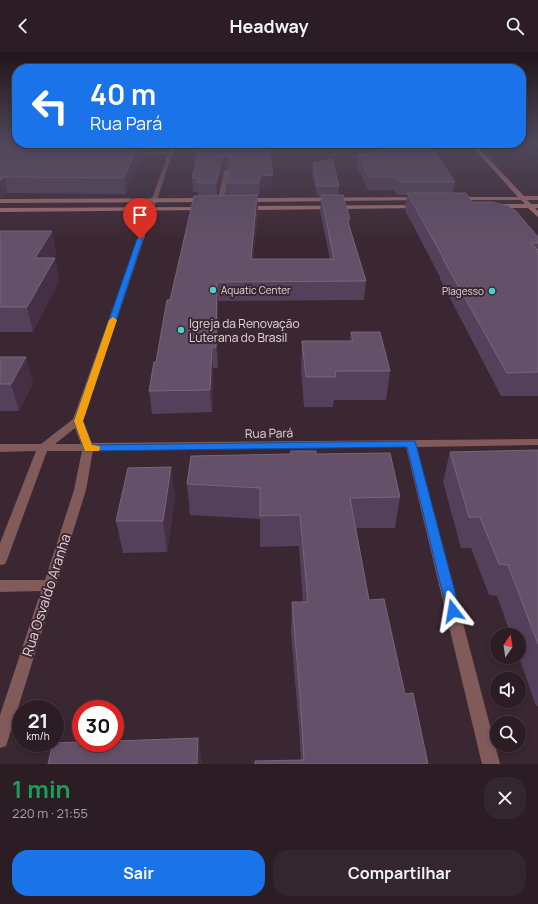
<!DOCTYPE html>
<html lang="pt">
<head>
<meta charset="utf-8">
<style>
	:root { --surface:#2c1d25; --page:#34262d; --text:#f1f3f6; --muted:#a6a2a7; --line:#483b42; --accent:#1a73e8 }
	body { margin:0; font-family:Manrope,sans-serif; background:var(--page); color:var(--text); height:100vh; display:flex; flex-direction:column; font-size:15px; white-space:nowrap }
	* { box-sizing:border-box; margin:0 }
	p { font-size:13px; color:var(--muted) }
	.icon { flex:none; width:22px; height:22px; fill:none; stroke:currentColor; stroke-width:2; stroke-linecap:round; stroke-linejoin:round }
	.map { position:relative; height:712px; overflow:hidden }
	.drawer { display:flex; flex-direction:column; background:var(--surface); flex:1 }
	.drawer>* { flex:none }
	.banner { position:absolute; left:12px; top:12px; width:514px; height:84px; border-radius:16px; box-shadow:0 2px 6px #0003,0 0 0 1px var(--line); background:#1a73e8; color:#fff; overflow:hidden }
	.needle { width:26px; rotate:13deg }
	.fabs { position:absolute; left:490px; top:576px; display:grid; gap:8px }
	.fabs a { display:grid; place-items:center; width:36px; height:36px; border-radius:50%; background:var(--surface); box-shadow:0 2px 6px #0003,0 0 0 1px var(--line); font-size:20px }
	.speed { position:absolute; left:12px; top:648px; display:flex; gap:8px; font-size:20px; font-weight:700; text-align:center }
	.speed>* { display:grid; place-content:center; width:52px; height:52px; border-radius:50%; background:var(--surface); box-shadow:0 2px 6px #0003,0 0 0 1px var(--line); line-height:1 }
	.speed small { font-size:10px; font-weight:400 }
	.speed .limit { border:6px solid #d22; background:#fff; color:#111 }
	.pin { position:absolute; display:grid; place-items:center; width:34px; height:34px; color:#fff; margin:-41px -17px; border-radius:50% 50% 50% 0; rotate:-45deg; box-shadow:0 0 4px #0007 }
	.pin .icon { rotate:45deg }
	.me { position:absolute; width:44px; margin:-22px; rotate:346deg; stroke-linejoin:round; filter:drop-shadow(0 0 3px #0008) }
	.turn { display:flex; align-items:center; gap:14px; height:84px; padding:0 12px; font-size:18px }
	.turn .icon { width:52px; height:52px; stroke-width:2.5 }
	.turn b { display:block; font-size:28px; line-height:34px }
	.round { display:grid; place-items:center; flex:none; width:42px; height:42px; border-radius:16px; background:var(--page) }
	.summary { display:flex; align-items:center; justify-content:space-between; height:68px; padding:0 12px }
	h1 { font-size:24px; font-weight:700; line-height:30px; color:#1e9e55 }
	.cta { display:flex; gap:8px; margin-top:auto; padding:8px 12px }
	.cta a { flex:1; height:46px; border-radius:16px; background:var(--accent); color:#fff; font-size:16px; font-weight:700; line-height:46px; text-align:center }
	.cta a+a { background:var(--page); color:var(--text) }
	header { display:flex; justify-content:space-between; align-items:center; height:52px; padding:0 12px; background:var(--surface); font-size:18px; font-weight:700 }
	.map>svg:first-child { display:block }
</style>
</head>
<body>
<header><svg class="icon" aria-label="back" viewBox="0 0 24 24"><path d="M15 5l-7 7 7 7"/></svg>Headway<svg class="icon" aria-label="search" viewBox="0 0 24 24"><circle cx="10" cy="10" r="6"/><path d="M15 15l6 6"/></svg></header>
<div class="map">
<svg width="538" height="712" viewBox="0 0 538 712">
	<rect width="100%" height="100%" fill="#3b2731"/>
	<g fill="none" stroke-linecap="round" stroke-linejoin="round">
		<path fill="#815a5a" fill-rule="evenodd" d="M 130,100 L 170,100 L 172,101 L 170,102 L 128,102 Z
			M 227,117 L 230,119 L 224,147 L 221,149 L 218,147 L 224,119 Z"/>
		<path fill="#815a5a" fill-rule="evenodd" d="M 172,91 L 176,91 L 83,369 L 92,391 L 538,387 L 538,393 L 417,395 L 500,712 L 482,712 L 406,395 L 93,398 L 86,438 L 8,688 L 6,694 L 0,696 L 0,663 L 41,539 L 0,540 L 0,528 L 45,528 L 74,438 L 82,399 L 47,399 L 7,508 L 5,512 L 0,513 L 0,491 L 36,399 L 0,400 L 0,392 L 41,392 L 73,367 ZM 75,376 L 81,392 L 55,392 Z"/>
		<path fill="#ae7171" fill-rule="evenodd" d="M 469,91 L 474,91 L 524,144 L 538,144 L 538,148 L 527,148 L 531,152 L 538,152 L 538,156 L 535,156 L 538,159 L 538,165 L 528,156 L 496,156 L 493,154 L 496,152 L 525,152 L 521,148 L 454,148 L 454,146 L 456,145 L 518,145 Z
			M 420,145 L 422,146 L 422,148 L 244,150 L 241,148 L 244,146 Z
			M 0,147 L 206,146 L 209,148 L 206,150 L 0,151 Z
			M 418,153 L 420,154 L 420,156 L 244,158 L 241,156 L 244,154 Z
			M 206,155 L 206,157 L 204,158 L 0,160 L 0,156 Z"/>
	</g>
	<path fill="#55405b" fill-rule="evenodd" d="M 0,90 L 17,90 L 17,91 L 152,91 L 147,99 L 143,99 L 144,104 L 137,115 L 126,142 L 8,141 L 4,145 L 0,146 Z
		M 197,91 L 229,91 L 228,93 L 272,136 L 260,138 L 259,144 L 257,144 L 258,160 L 253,207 L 330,207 L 320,159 L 321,144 L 317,144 L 312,120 L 313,111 L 339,134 L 338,143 L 350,167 L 349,173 L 366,229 L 364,248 L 218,249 L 218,316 L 213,316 L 212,360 L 152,362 L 149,339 L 170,248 L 198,144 L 198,140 L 193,140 L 192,126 L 196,110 ZM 226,116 L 229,117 L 226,131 L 226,144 L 217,144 L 223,119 Z
		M 377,95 L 455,130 L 453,141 L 538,185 L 538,344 L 501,344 L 440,227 L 440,225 L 405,158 L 407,143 L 397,143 L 394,138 L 368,138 L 357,114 L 358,102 L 377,101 Z
		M 0,179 L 52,179 L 56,201 L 53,206 L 55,206 L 59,229 L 33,280 L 0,280 Z
		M 351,280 L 390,319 L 386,348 L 334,348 L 333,355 L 304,355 L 301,318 L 302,289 L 350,289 Z
		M 0,305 L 33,331 L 19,359 L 0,359 Z
		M 538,398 L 538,654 L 536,654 L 519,605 L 519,583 L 511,583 L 497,544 L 489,543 L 471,496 L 461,496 L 443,430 L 450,400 Z
		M 291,399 L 316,402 L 400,445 L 395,476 L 356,476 L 369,548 L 405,642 L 428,712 L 301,708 L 299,675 L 291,582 L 292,550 L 303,550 L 299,494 L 260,495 L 260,467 L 190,463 L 187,432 L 290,402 Z
		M 171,415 L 175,446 L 167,500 L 123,501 L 116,469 Z"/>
	<path fill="#442f44" d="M 141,91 L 142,91 L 144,104 L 137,115 L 126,142 L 124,126 L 135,100 Z
		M 146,91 L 152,91 L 147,99 Z
		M 226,103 L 226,116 L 223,119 L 217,144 L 216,131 L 222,106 Z
		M 273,123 L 272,136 L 260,138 L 259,144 L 260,124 Z
		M 4,125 L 8,141 L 4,145 L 0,146 L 0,129 Z
		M 257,143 L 258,160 L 251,226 L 251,207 Z
		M 52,179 L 56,201 L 40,229 L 35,206 Z
		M 55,206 L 59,229 L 33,280 L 27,255 Z
		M 217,230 L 218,249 L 218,316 L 216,295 Z
		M 212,295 L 213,316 L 212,360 L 210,338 Z
		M 26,305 L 33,331 L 19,359 L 11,332 Z
		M 171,415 L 175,446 L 167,500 L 163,469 Z
		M 198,686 L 202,712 L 197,712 Z"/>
	<path fill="#645068" stroke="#78657a" d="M 0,90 L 17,90 L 17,91 L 141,91 L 135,100 L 124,126 L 4,125 L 0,129 Z
		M 197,91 L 226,91 L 226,93 L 269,93 L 273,123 L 260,124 L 259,131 L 226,131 L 231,107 L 226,103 L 222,106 L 216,131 L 197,131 L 198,126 L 192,126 L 196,110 Z
		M 431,94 L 455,130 L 399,130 L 396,125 L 369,125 L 358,102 L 381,101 L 377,95 Z
		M 332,107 L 339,134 L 317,134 L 313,111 Z
		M 407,141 L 466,141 L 472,150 L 492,150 L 508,154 L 516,159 L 538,185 L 538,191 L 531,191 L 538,198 L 536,198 L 538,201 L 538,320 L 507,321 L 443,207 L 444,207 Z
		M 257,143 L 251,207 L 334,207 L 321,143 L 343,143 L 350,167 L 347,167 L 366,229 L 217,230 L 216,295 L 212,295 L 210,338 L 149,339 L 154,310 L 156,310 L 167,248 L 170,248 L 194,144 Z
		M 0,179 L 52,179 L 35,206 L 55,206 L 27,255 L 0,255 Z
		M 351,280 L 380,280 L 390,319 L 335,319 L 336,325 L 306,325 L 302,289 L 353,289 Z
		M 0,305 L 26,305 L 11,332 L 0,332 Z
		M 538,398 L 538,592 L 508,513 L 499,512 L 480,465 L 469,465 L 450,400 Z
		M 291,399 L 316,399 L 316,402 L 390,401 L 400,445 L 350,446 L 369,548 L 384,547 L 405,642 L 413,641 L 428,712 L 255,712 L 255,709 L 304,708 L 300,644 L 292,550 L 308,550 L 300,463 L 260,464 L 260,436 L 187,432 L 191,404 L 291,402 Z
		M 171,415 L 163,469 L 116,469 L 128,416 Z
		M 198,686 L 197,712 L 48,712 L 53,691 L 81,690 L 81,691 L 115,691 L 115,689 Z"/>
	<linearGradient id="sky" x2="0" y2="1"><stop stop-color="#20151b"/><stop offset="0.48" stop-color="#4f475a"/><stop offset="1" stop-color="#4f475a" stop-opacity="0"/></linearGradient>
	<rect width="538" height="189" fill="url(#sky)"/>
	<path fill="#1a73e8" stroke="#114b97" d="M 140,185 L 143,187 L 83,369 L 92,393 L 415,389 L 460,559 L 458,563 L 453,565 L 449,563 L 447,559 L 407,395 L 85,399 L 74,369 L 137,187 Z"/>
	<path fill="#f59e0b" d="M 113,265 L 117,268 L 83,369 L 92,393 L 99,394 L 100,396 L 99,399 L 85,399 L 74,369 L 109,268 Z"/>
	<g fill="#52cdcd" stroke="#3b2731" stroke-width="1.5">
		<circle cx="213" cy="238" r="4"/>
		<circle cx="492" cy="239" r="4"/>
		<circle cx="181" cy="278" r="4"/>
	</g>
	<g text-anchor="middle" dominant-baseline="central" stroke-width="4" stroke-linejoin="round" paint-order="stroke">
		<g font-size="10" fill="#e3d5db" stroke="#3b2731" text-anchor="start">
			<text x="221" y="238">Aquatic Center</text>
			<text x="484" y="239" text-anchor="end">Plagesso</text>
		</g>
		<g font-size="12" fill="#e3d5db" stroke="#3b2731" text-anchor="start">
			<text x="189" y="271">Igreja da Renovação<tspan x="189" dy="14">Luterana do Brasil</tspan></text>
		</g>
		<g font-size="12" fill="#e3d5db" stroke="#3b2731">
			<text transform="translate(269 381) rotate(-1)">Rua Pará</text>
		</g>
		<g font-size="14" fill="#e3d5db" stroke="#3b2731">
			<text transform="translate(46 543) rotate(-72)">Rua Osvaldo Aranha</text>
		</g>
	</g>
</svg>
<div class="fabs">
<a><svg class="needle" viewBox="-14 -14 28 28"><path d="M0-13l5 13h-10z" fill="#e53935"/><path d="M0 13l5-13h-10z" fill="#a6a2a7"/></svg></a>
<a><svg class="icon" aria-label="sound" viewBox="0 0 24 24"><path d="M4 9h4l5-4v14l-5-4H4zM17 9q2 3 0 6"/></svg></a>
<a><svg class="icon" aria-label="search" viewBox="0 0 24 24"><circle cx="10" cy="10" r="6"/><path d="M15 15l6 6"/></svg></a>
</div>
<div class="speed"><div>21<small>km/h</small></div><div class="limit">30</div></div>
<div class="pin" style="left:140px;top:187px;background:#d93025"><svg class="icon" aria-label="arrive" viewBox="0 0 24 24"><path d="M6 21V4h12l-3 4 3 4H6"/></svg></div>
<svg class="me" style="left:453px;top:559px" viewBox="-20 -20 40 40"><path d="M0-17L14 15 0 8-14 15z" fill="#1a73e8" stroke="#fff" stroke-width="4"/></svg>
<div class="banner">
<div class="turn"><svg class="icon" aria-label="left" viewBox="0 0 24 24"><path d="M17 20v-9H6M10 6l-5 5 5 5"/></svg><div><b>40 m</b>Rua Pará</div></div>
</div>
</div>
<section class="drawer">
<div class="summary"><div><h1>1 min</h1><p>220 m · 21:55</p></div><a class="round"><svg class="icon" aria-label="close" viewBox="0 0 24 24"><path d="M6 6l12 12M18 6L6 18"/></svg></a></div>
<div class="cta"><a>Sair</a><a>Compartilhar</a></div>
</section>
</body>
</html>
